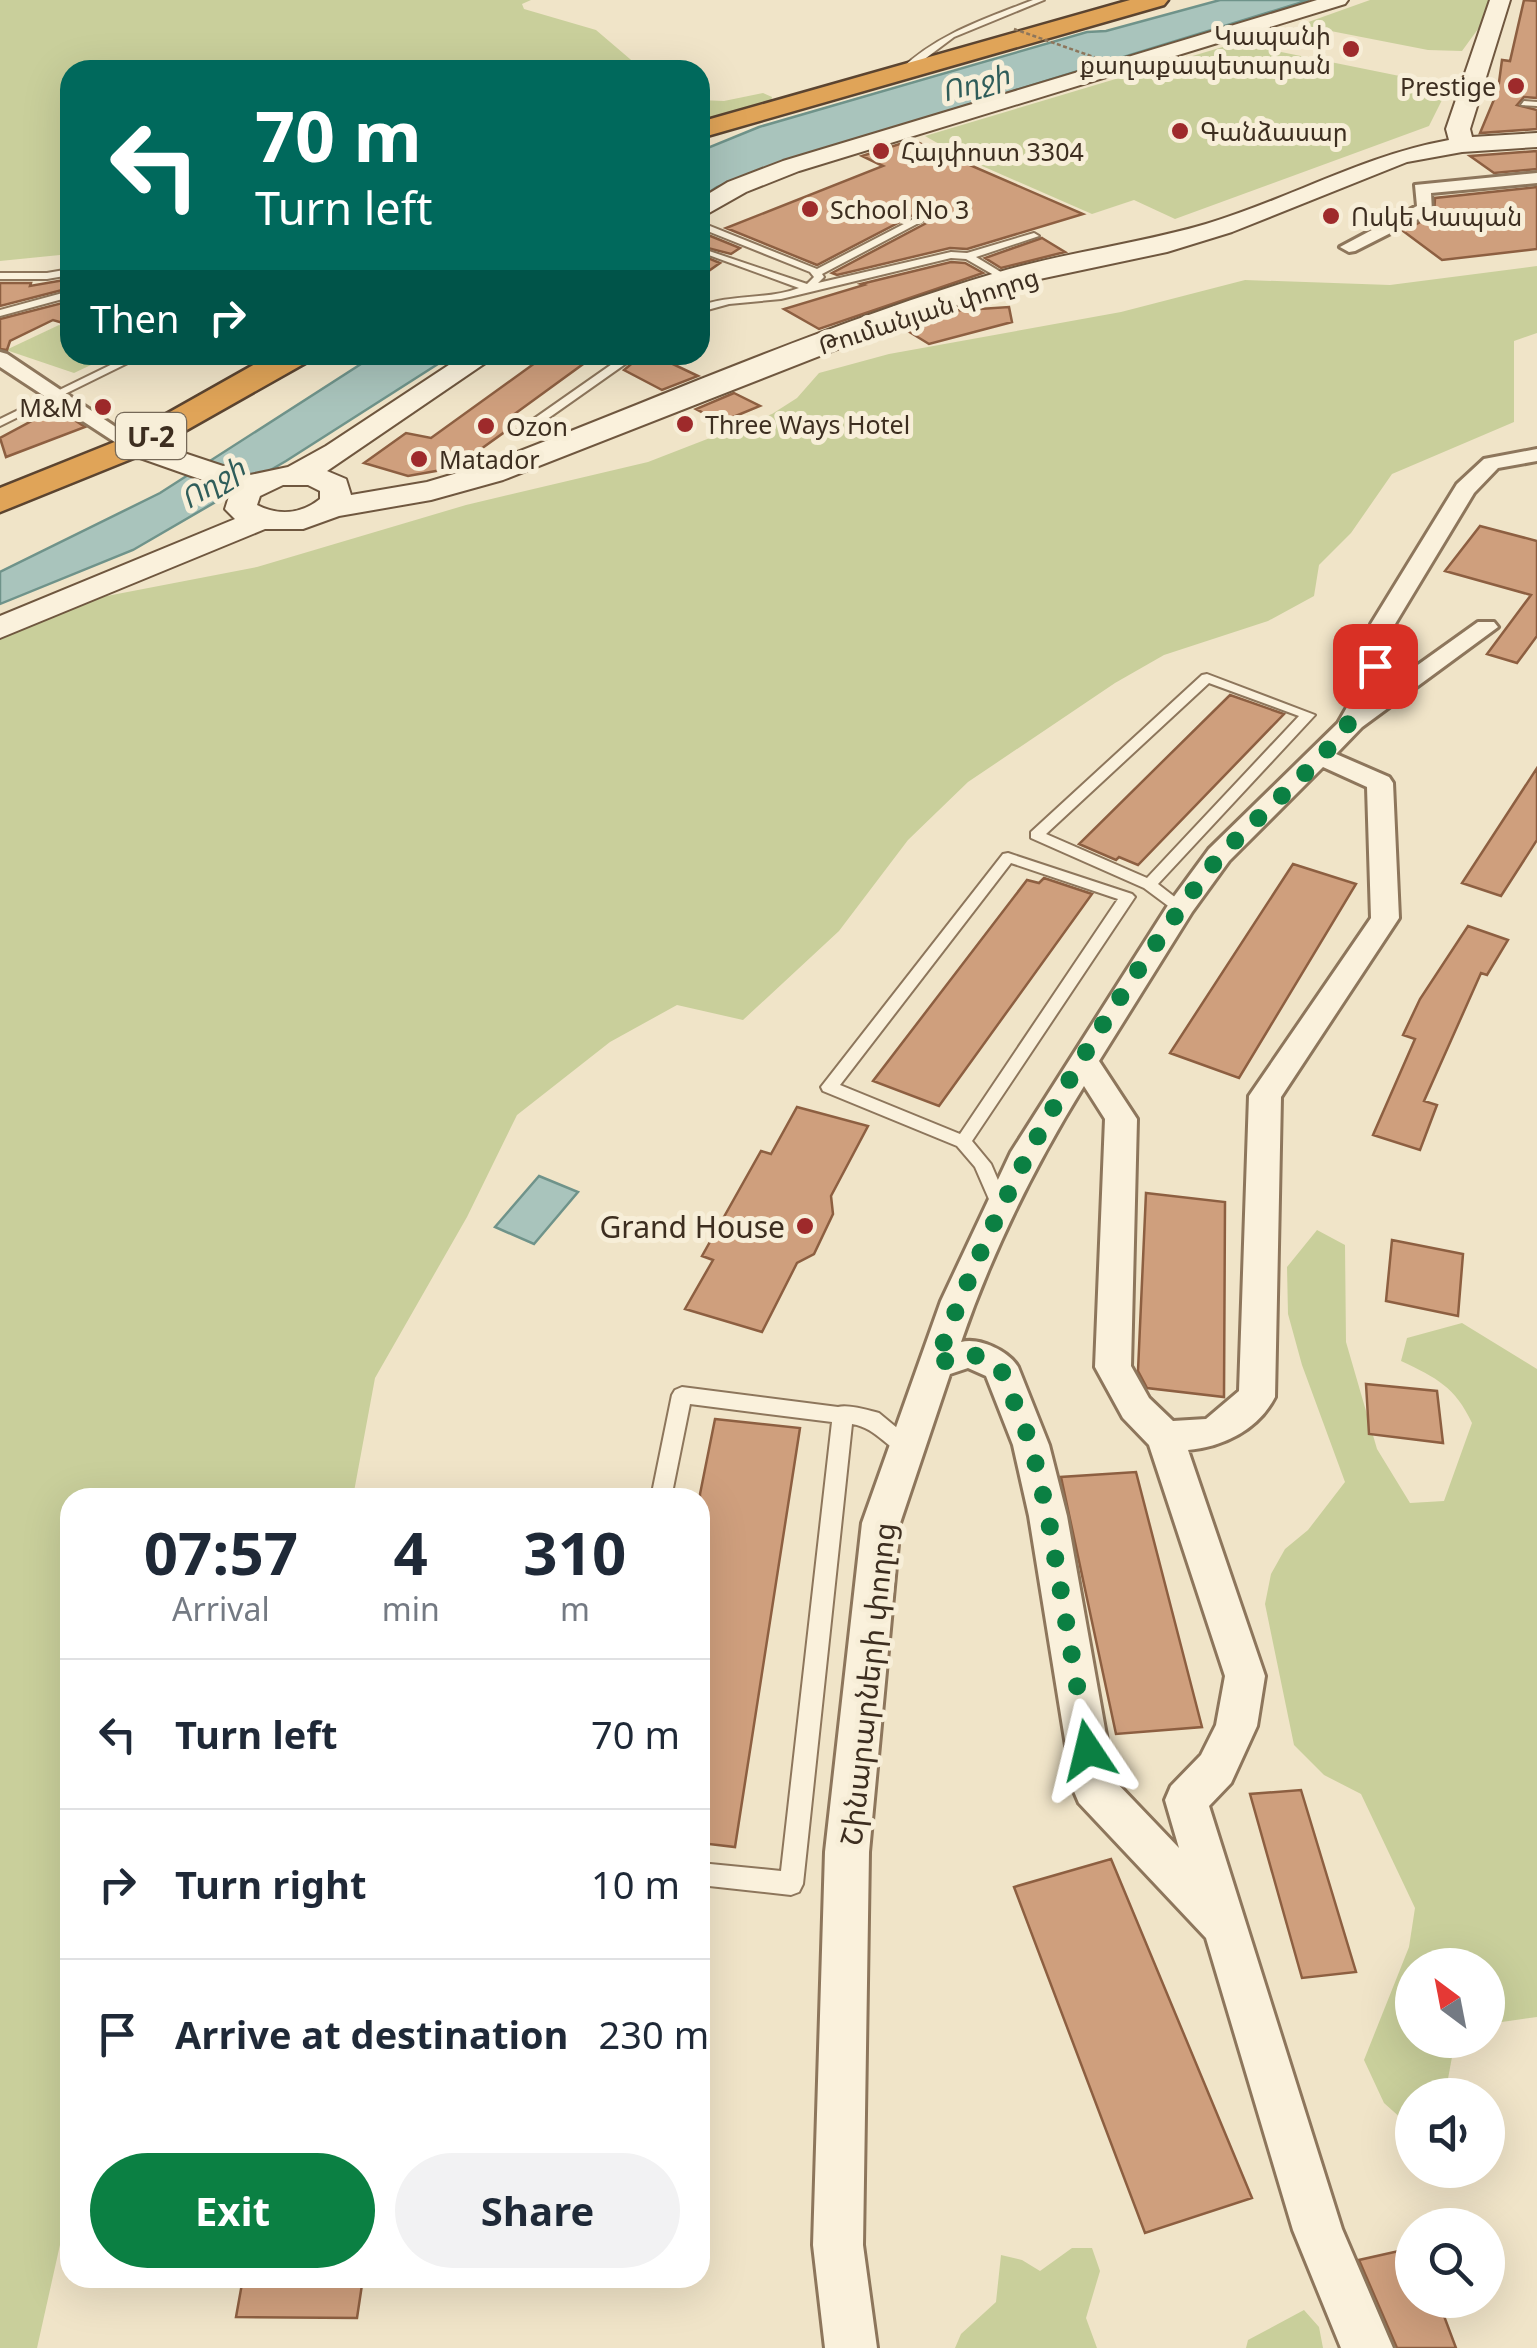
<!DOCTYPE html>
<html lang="en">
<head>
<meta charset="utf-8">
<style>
	:root { --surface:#fff; --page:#f2f2f3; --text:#1f2937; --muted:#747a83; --line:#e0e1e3; --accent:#0b8043 }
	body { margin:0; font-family:Georgia,"Noto Sans Armenian",serif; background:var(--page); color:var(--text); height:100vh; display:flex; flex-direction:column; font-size:38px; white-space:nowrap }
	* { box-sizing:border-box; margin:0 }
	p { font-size:32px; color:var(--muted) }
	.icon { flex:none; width:55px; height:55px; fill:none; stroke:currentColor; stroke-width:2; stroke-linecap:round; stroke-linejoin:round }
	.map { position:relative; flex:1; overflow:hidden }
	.panel { position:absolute; left:60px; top:1488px; width:650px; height:800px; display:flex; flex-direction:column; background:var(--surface); border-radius:30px; box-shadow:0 10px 40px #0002 }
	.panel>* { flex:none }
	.guide { position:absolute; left:60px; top:60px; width:650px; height:305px; border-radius:30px; box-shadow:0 10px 40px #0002; background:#00695c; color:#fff; overflow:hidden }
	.needle { width:65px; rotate:328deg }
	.buttons { position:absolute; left:1395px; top:1948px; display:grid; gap:20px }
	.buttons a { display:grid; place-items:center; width:110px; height:110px; border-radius:50%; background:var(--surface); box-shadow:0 10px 40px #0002; font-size:50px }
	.pin { position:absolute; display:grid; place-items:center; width:85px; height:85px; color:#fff; margin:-42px; border-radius:20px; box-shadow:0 5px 15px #0006 }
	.me { position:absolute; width:110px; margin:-55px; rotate:350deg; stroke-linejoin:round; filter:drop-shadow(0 0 8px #0008) }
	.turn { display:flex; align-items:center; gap:35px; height:210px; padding:0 30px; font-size:45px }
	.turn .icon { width:130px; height:130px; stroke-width:2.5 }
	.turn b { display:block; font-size:70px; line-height:85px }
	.then { display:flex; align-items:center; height:95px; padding:0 30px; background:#0003; gap:20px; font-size:38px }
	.eta { display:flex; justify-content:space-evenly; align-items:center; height:170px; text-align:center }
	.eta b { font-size:60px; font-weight:700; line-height:70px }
	.action { display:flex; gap:20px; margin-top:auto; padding:20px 30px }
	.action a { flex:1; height:115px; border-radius:60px; background:var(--accent); color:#fff; font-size:40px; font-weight:700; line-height:115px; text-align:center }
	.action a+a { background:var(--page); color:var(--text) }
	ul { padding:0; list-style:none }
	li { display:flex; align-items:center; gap:30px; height:150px; padding:0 30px; border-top:2px solid var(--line) }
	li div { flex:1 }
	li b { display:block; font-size:38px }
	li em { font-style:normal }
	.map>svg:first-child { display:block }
</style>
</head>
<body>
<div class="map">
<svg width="1537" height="2348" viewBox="0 0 1537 2348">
	<rect width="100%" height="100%" fill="#f0e4c8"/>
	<path fill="#c9cf9b" d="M 0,0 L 531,0 L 522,4 L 524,9 L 596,30 L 637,65 L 636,70 L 70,70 L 70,254 L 0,261 Z
		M 1370,0 L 1489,0 L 1494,7 L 1462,51 L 1428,50 L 1300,25 Z
		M 1236,43 L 1449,86 L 1429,126 L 1175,219 L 1134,200 L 1092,214 L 964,158 L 925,136 Z
		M 763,93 L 772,97 L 771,102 L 700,124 L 700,100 L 724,101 Z
		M 1537,266 L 1537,333 L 1514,341 L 1514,422 L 1392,474 L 1351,533 L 1319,565 L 1314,596 L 1268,621 L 1164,655 L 1115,683 L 968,782 L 908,840 L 839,931 L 743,1020 L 677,1005 L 610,1042 L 517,1115 L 467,1217 L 375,1378 L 353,1497 L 70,1498 L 70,2200 L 37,2348 L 0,2348 L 0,631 L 86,600 L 257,567 L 466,505 L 648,462 L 772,414 L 797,398 L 819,373 L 889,354 L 1121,312 L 1245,280 L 1390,285 Z
		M 59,325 L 70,329 L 70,355 L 112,355 L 74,373 L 6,350 Z
		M 1317,1230 L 1345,1245 L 1346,1342 L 1377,1449 L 1410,1503 L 1444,1501 L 1472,1423 C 1455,1387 1437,1378 1401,1361 L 1407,1338 L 1462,1323 L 1537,1369 L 1537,2017 L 1488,2024 L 1488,1965 L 1412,1965 L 1412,2040 L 1467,2040 L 1452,2057 L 1445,2095 L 1412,2095 L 1412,2128 L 1384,2103 L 1364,2060 L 1409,1947 L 1415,1908 L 1361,1794 L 1324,1775 L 1294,1745 L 1265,1604 L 1271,1574 L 1285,1549 L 1308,1530 L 1345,1482 L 1302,1365 L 1288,1314 L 1287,1267 Z
		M 1072,2248 L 1092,2248 L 1100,2271 L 1086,2318 L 1097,2348 L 955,2348 L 961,2334 L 996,2302 L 1001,2255 L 1022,2260 L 1040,2271 Z
		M 1304,2310 L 1319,2327 L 1323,2348 L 1246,2348 L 1248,2340 Z"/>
	<path fill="#a9c4bc" stroke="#6f938a" stroke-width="2.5" d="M 1220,0 L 1309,0 L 779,163 L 717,187 L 700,198 L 700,151 L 759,127 L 1087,32 L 1106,31 Z
		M 375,355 L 452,355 L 286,461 L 133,550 L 0,604 L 0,572 L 160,493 Z
		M 539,1176 L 578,1192 L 534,1244 L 495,1227 Z"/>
	<path fill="#cf9f7d" stroke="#8d5f41" stroke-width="2.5" d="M 1524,0 L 1537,1 L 1537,98 L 1524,97 L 1517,105 L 1537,110 L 1537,129 L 1480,133 L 1498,90 L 1502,60 L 1510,61 Z
		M 912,140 L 1083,214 L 967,249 L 950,248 L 837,275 L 832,273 L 932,220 L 936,215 L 925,209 L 817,265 L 726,228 L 883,166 L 862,156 Z
		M 1537,151 L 1537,169 L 1494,173 L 1470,156 Z
		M 1537,187 L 1537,249 L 1442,260 L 1403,231 L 1434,215 L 1435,198 Z
		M 708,235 L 740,248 L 731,254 L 704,247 L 703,256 L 720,263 L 700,277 L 700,239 Z
		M 1042,238 L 1065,252 L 1001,268 L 985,258 Z
		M 951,262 L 965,263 L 983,273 L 819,329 L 784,309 L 864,285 L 861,284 Z
		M 70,279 L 70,288 L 0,306 L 0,283 L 31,283 L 30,286 Z
		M 70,301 L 70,325 L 53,320 L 10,341 L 7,350 L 0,349 L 0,319 Z
		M 1009,307 L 1012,322 L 929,344 L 903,328 L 949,311 Z
		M 546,355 L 586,355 L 590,359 L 509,418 L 513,426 L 474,454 L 447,469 L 408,476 L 364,463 L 406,433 L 431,438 Z
		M 642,355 L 654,355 L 698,376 L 662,390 L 624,370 Z
		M 734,393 L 760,406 L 721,422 L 696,409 Z
		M 56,408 L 85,427 L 6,457 L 0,438 Z
		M 1480,526 L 1537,541 L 1537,636 L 1517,663 L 1487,654 L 1531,595 L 1445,571 Z
		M 1230,695 L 1284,714 L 1138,865 L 1119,857 L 1116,860 L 1079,844 Z
		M 1537,768 L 1537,840 L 1501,896 L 1462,883 Z
		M 1293,864 L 1356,884 L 1239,1078 L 1170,1053 Z
		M 1044,878 L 1092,894 L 939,1106 L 873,1081 L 1027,880 L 1039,883 Z
		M 1468,926 L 1508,940 L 1487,975 L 1481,973 L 1424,1101 L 1437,1105 L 1420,1150 L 1373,1135 L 1415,1039 L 1403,1035 L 1420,999 Z
		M 797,1107 L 868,1126 L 831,1196 L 833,1214 L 814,1254 L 797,1263 L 762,1332 L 685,1309 L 713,1260 L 702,1256 L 761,1151 L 771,1154 Z
		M 1146,1193 L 1225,1202 L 1224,1397 L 1147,1388 L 1138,1371 Z
		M 1392,1240 L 1463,1254 L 1458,1316 L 1386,1301 Z
		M 1366,1384 L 1437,1391 L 1443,1443 L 1369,1434 Z
		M 715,1419 L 800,1428 L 735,1847 L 700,1843 L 700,1494 Z
		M 1136,1472 L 1202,1727 L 1116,1734 L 1061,1477 Z
		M 1301,1790 L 1356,1972 L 1302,1978 L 1250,1794 Z
		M 1111,1859 L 1252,2198 L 1145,2233 L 1014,1887 Z
		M 1412,2248 L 1412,2300 L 1438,2300 L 1456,2348 L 1397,2348 L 1359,2260 Z
		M 243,2278 L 363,2278 L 357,2318 L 236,2317 Z"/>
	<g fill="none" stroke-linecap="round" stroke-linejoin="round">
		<defs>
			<path id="lane" d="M 1033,0 L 1044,0 L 954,37 L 906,73 L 899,71 C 937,34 985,19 1033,0 Z
				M 1524,101 L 1537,102 L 1537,106 L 1521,105 Z
				M 927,212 L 932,215 L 930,217 L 822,274 L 824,277 L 818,283 L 951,252 L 967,253 L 1034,233 L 1039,236 L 976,257 L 1009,277 L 1011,279 L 1006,282 L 966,259 L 951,258 L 781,299 L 729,304 L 700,312 L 700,306 C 732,294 767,300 799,288 L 706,254 L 706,250 L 807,284 L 814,277 L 810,272 L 700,228 L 700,222 L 817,269 Z
				M 70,269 L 70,275 L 47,279 L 0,279 L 0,273 L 47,273 Z
				M 70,291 L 70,297 L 0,316 L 0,310 Z
				M 131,355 L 144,355 L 0,426 L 0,419 Z
				M 590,355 L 622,358 L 638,355 L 523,436 L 515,436 L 515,432 L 615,362 Z
				M 1207,674 L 1315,715 L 1158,884 L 1185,905 L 1188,908 L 1185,911 L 1175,911 L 1144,888 L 1031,838 L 1031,832 L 1202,675 ZM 1209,683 L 1299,716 L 1147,878 L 1046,834 Z
				M 1008,853 L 1132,894 L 1135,897 L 972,1141 L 991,1164 L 1010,1208 L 1001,1215 L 995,1213 L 975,1167 L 957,1146 L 823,1091 L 821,1087 L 1003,854 ZM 1011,863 L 1118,899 L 960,1134 L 840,1085 Z
				M 682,1387 L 838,1407 C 848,1404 868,1410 879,1413 L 914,1442 L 917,1448 L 914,1454 C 892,1458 880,1428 852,1424 L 803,1884 L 799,1892 L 791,1895 L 700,1885 L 700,1863 L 781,1871 L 832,1422 L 690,1404 L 671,1498 L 651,1498 L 672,1395 L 675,1390 Z"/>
			<path id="street" d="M 1537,173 L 1537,183 L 1431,193 L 1432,212 L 1355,251 L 1349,252 L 1340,247 L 1417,206 L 1415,185 Z
				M 0,352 L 7,354 L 144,446 L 134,452 L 127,450 L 0,367 Z
				M 1537,449 L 1537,461 L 1498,468 L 1474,493 L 1395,624 L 1380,692 L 1478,622 L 1494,622 L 1498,627 L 1362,727 L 1336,754 L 1389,777 L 1393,783 L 1399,918 L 1281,1097 L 1275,1397 C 1258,1430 1223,1447 1188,1450 L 1265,1676 L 1257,1726 L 1231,1783 L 1209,1806 L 1342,2229 L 1393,2348 L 1341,2348 L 1293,2230 L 1206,1938 L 1079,1803 L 1073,1789 L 1029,1516 L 1013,1445 L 986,1376 L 968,1368 L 950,1374 L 900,1523 L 869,1852 L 863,2245 L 877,2348 L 825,2348 L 813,2245 L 825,1852 L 862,1523 L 941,1301 L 1011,1152 L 1170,902 L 1209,849 L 1338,723 L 1358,688 L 1371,624 L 1457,484 L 1484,459 ZM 1323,767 L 1367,787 L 1371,918 L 1249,1096 L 1239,1391 L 1206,1419 L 1173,1421 L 1149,1398 L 1131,1366 L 1137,1119 L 1099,1061 L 1192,912 L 1229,861 ZM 1084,1086 L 1105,1119 L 1095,1367 L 1123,1418 L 1149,1445 L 1225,1676 L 1216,1725 L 1201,1755 L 1171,1786 L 1165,1800 L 1179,1848 L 1114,1780 L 1067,1516 L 1049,1445 L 1018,1367 C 1009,1351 979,1337 961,1342 C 992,1252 1034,1167 1084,1086 Z"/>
			<path id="secondary" d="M 1317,0 L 1348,0 L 1345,4 L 799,171 L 746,192 L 700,218 L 700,199 L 728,182 L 783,161 Z
				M 1490,0 L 1510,0 L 1470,129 L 1472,137 L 1537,133 L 1537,147 L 1462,152 L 1407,162 L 1232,232 L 1167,252 L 1016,284 L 891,328 L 503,480 L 431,500 L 339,516 L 303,529 L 265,529 L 0,638 L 0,616 L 235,519 L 225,509 L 231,490 L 123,452 L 119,446 L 123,440 L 145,440 L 250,475 L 288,467 L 326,446 L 464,355 L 497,355 L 327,471 L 346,479 L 351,495 L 427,482 L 481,466 C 652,401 824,324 999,272 C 1067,252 1138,244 1206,224 C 1290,199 1361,156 1449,140 L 1446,129 ZM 308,485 L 320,491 L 320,499 C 301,514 279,516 257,505 L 260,496 L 283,485 Z"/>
			<path id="highway" d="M 1130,0 L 1168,0 L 1164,5 L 700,138 L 700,122 Z
				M 271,355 L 311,355 L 307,362 L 146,453 L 0,512 L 0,488 L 122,439 Z"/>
		</defs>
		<use href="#lane" stroke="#8d765c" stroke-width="4"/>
		<use href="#street" stroke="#8d765c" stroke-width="6"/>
		<use href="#secondary" stroke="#6f573f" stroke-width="4"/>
		<use href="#highway" stroke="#5b4430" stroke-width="5"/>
		<use href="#lane" fill="#faf1dc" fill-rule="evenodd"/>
		<use href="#street" fill="#faf1dc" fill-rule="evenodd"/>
		<use href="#secondary" fill="#faf1dc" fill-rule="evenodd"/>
		<use href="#highway" fill="#e0a458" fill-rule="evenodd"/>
		<path stroke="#8d765c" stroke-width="2.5" stroke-dasharray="4 2.5" stroke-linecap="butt" d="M 1014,29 L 1111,63"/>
	</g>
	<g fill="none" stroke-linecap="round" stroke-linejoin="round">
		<path stroke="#0b8043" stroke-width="18" stroke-dasharray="0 32.4" d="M 1088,1750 L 1048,1516 L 1031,1444 L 1000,1367 L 970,1353 L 936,1364 C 997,1191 1092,1029 1201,880 C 1250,812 1359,747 1375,666"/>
	</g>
	<g fill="#9e2a2b" stroke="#f7eed8" stroke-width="4">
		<circle cx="1351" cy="49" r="10"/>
		<circle cx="1516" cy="86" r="10"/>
		<circle cx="1180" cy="131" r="10"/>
		<circle cx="881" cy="151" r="10"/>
		<circle cx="810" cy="209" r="10"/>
		<circle cx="1331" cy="216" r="10"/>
		<circle cx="103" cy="407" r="10"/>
		<circle cx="685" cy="424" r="10"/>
		<circle cx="486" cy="426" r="10"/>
		<circle cx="419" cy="459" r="10"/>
		<circle cx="805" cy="1226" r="10"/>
	</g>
	<g text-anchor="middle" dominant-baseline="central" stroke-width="10" stroke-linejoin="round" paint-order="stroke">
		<g font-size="25" fill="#3d2e20" stroke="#f7eed8" text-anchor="start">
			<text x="1331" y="35" text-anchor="end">Կապանի<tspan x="1331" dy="29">քաղաքապետարան</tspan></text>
			<text x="1496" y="86" text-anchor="end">Prestige</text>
			<text x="1200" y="131">Գանձասար</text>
			<text x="901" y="151">Հայփոստ 3304</text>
			<text x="830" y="209">School No 3</text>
			<text x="1351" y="216">Ոսկե Կապան</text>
			<text x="83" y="407" text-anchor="end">M&amp;M</text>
			<text x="705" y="424">Three Ways Hotel</text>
			<text x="506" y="426">Ozon</text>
			<text x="439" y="459">Matador</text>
		</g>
		<g font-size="25" fill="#3d2e20" stroke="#f7eed8">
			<text transform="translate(928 310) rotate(-18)">Թումանյան փողոց</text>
		</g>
		<g font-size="28" font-style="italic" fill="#2f5d5a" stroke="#f7eed8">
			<text transform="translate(975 82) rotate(-16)">Ողջի</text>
			<text transform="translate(212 482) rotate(-32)">Ողջի</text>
		</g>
		<rect fill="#f7eed8" stroke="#756857" stroke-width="2.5" x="116" y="413" width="70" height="46" rx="8"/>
		<g font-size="28" font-weight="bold" fill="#3d2e20">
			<text x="151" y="436">Մ-2</text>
		</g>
		<g font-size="30" fill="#3d2e20" stroke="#f7eed8" text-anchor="end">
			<text x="785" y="1226">Grand House</text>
		</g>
		<g font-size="30" fill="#3d2e20" stroke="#f7eed8">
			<text transform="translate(867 1684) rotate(-84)">Շինարարների փողոց</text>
		</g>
	</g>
</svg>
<div class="buttons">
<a><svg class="needle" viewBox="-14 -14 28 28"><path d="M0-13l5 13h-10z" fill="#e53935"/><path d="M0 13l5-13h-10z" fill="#747a83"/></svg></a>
<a><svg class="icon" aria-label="sound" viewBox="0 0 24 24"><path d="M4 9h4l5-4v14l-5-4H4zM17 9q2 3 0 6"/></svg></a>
<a><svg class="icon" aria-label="search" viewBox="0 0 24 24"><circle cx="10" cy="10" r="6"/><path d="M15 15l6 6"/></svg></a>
</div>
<div class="pin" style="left:1375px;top:666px;background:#d93025"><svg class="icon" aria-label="arrive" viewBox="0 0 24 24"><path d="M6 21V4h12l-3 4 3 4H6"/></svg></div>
<svg class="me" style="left:1088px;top:1750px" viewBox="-20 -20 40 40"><path d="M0-17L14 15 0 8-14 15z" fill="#0b8043" stroke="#fff" stroke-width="4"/></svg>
<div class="guide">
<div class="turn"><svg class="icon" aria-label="left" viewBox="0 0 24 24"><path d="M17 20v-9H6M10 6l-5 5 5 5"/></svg><div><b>70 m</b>Turn left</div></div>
<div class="then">Then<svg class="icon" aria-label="right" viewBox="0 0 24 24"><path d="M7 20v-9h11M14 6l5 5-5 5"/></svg></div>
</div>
<section class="panel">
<div class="eta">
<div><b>07:57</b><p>Arrival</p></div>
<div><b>4</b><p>min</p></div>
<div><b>310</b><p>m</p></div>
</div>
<ul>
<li><svg class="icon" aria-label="left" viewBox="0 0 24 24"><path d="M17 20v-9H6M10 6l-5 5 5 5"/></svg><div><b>Turn left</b></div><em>70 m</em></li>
<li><svg class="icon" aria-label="right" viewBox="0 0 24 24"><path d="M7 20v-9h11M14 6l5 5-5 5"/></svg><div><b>Turn right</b></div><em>10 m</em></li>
<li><svg class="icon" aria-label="arrive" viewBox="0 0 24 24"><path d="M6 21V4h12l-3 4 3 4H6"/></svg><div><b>Arrive at destination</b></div><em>230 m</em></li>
</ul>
<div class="action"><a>Exit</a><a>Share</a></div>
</section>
</div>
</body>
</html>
